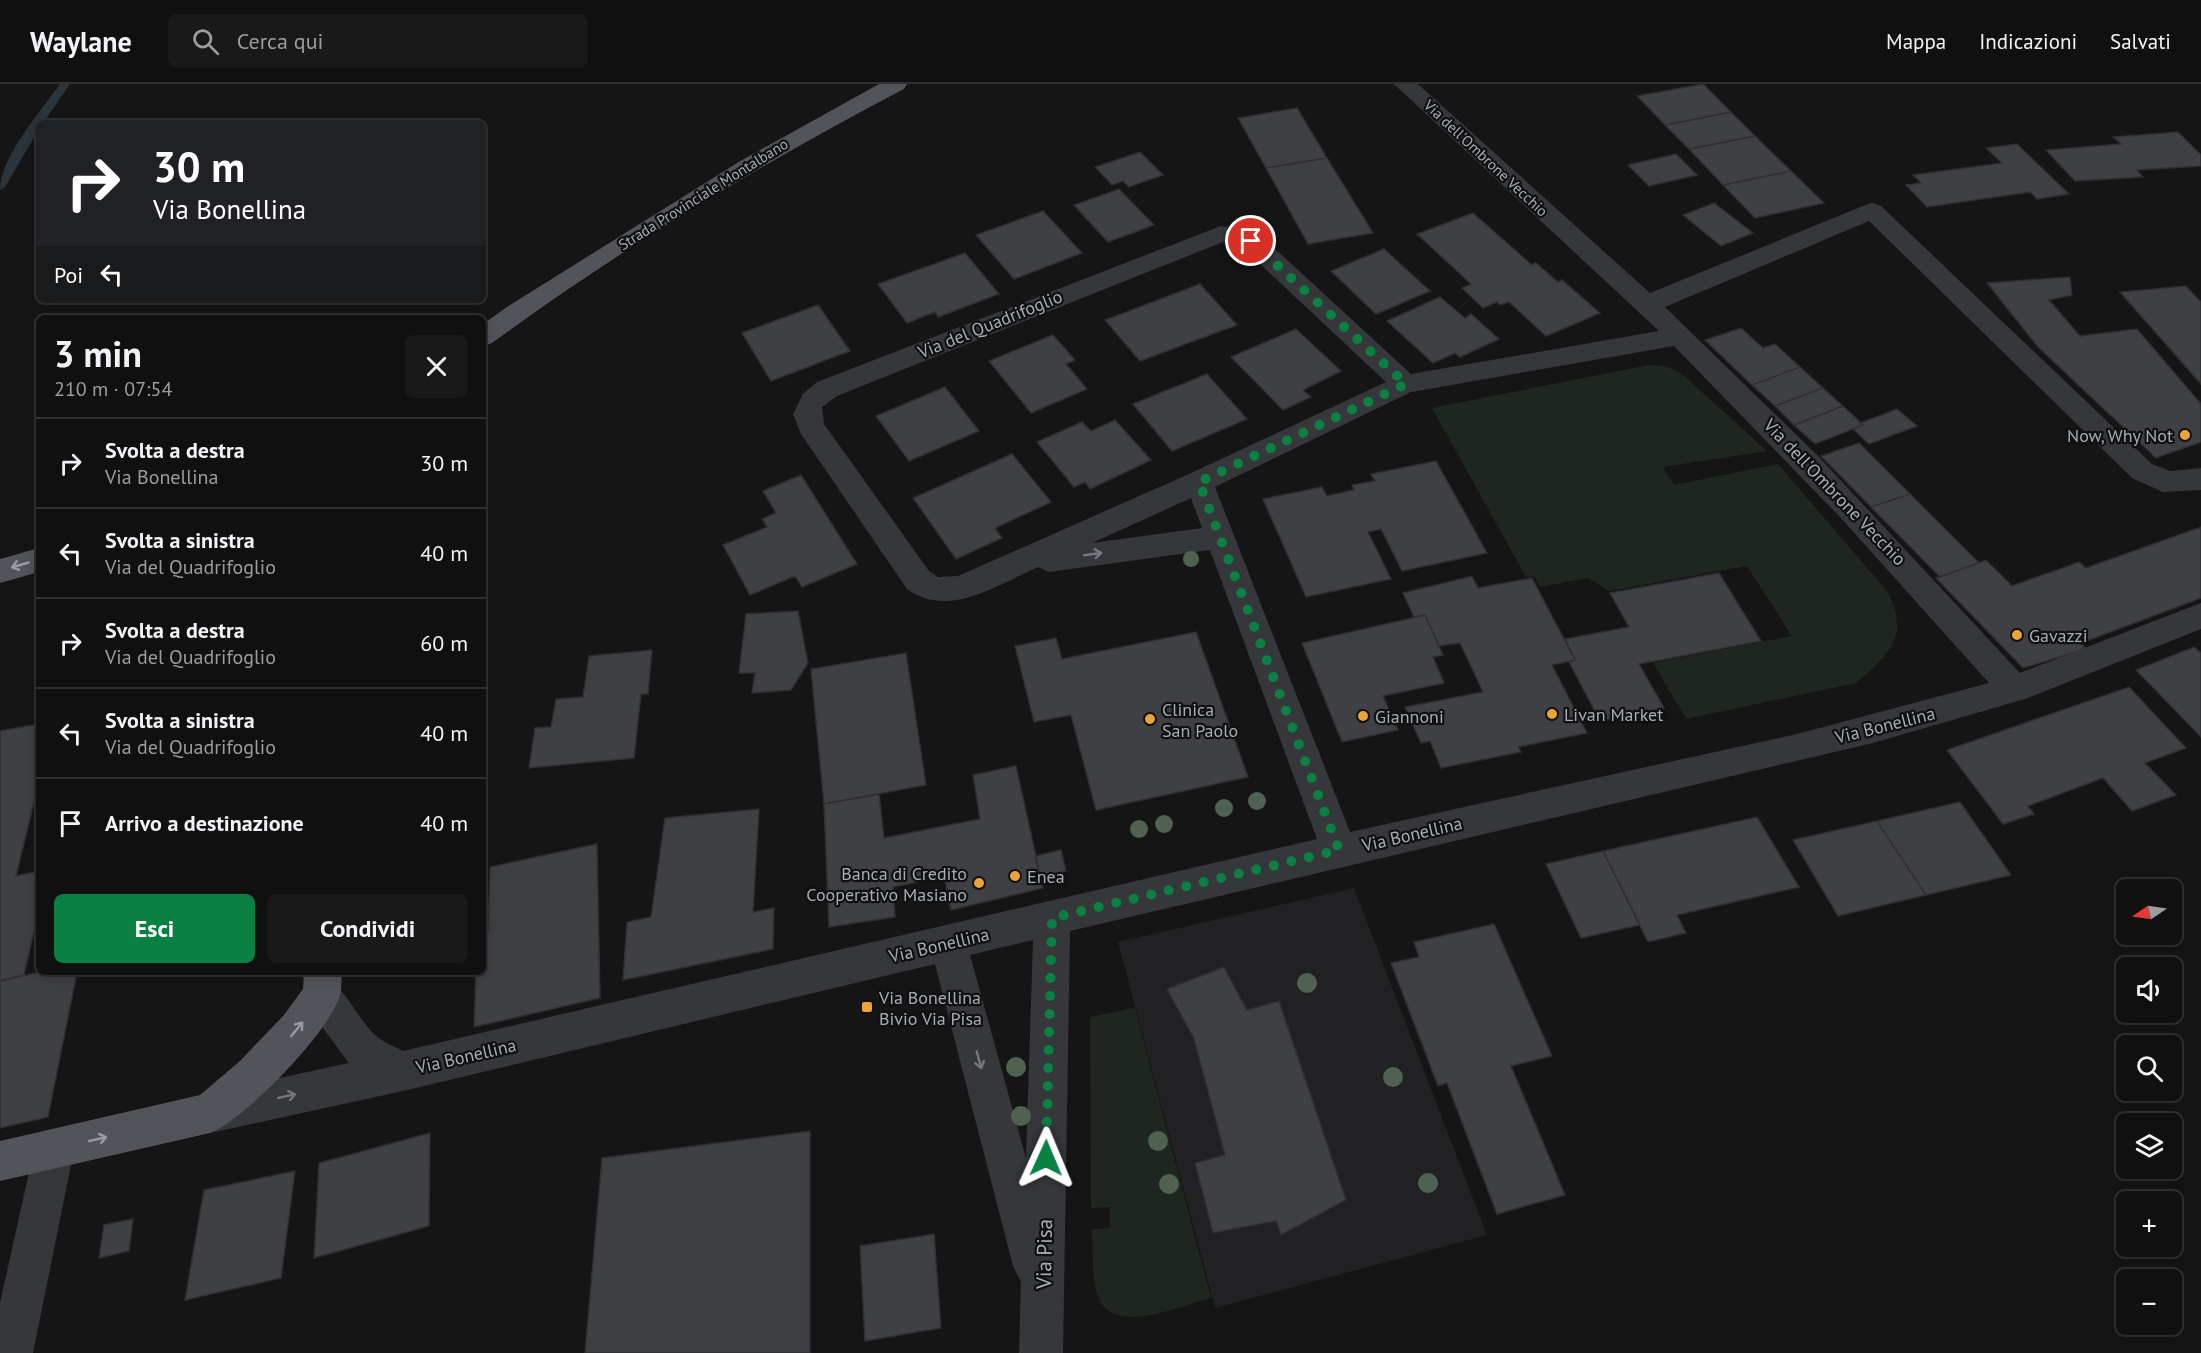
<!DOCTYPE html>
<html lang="it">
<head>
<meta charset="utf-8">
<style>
	:root { --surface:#101010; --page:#191919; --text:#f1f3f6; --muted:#9c9d9f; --line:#303030; --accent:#0b8043 }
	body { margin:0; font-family:"PT Sans",sans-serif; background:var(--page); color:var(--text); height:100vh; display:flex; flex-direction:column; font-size:22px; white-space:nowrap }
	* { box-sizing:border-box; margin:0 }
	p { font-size:20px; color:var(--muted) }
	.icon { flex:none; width:33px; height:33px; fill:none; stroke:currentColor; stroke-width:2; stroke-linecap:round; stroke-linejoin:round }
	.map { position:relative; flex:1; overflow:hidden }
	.details { position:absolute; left:36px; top:231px; width:450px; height:660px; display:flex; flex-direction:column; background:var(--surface); border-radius:9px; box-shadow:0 3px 15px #0003,0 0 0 2px var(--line) }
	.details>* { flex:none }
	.guide { position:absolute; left:36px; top:36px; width:450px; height:183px; border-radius:9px; box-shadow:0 3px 15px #0003,0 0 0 2px var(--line); background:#202124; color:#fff; overflow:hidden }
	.needle { width:39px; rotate:257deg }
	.fabs { position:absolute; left:2116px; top:795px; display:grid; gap:12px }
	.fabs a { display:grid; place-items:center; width:66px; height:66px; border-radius:9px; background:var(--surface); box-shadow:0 3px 15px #0003,0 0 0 2px var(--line); font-size:30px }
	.pin { position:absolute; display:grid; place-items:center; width:51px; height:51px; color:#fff; margin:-26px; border:3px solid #fff; border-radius:50%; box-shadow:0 2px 6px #0007 }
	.me { position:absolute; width:66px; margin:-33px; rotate:1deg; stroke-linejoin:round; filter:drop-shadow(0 0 4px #0008) }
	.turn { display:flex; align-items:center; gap:21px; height:126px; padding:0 18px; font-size:27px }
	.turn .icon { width:78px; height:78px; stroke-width:2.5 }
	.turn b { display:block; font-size:42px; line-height:51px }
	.then { display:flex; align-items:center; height:57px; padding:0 18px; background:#0003; gap:12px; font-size:22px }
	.round { display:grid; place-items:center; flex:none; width:63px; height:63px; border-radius:9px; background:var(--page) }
	.head { display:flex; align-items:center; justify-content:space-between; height:102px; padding:0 18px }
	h1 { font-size:36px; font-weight:600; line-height:45px }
	.primary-button { display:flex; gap:12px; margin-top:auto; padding:12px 18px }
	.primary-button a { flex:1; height:69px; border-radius:9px; background:var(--accent); color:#fff; font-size:24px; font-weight:600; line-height:69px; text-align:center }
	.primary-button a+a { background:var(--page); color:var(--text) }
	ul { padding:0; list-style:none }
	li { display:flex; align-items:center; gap:18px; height:90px; padding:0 18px; border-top:2px solid var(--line) }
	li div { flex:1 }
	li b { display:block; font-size:22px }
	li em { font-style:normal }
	header { display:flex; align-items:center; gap:36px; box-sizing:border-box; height:84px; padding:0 30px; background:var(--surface); border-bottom:2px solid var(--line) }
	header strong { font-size:28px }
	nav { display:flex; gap:33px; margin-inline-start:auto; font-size:21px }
	.search { width:420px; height:54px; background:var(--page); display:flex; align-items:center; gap:15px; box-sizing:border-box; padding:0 21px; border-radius:9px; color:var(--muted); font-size:22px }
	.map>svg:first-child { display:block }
</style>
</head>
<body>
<header>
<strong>Waylane</strong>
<div class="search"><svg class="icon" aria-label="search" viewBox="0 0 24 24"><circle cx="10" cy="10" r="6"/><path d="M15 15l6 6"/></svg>Cerca qui</div>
<nav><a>Mappa</a><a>Indicazioni</a><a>Salvati</a></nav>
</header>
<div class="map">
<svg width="2201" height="1269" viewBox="0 0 2201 1269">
	<rect width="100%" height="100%" fill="#151516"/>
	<path fill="#212123" d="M 1354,804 L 1487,1151 L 1215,1224 L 1118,858 Z"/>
	<path fill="#1f261f" d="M 1649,281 L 1665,282 L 1682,290 L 1767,367 L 1663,383 L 1674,401 L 1778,380 L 1887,507 C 1911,551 1889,571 1856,599 L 1686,635 L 1653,579 L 1792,552 L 1747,482 L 1609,507 L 1588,494 L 1540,503 L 1534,492 L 1526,493 L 1432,324 Z
		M 1135,924 L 1211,1214 C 1183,1221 1115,1252 1099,1215 C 1091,1196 1093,1167 1092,1145 L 1110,1144 L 1110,1123 L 1091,1124 L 1090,933 Z"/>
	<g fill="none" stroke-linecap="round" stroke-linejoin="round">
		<path fill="#2b343a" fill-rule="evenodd" d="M 60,0 L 70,0 L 43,39 L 39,39 L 39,45 L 5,103 L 0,106 C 0,73 41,27 60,0 Z"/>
	</g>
	<path fill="#3f4043" stroke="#2f2f32" stroke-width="1.5" d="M 1703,0 L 1731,28 L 1665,41 L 1637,12 Z
		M 1297,24 L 1327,74 L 1266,84 L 1238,34 Z
		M 1731,28 L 1755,52 L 1689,65 L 1665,41 Z
		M 2178,48 L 2201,71 L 2201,82 L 2137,86 L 2143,93 L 2075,97 L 2046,66 L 2121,60 L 2113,53 Z
		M 1755,52 L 1791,87 L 1723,101 L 1689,65 Z
		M 2017,60 L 2069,110 L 2037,115 L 2030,108 L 1927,123 L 1906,101 L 1921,99 L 1913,91 L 2002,79 L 1986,64 Z
		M 1140,68 L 1163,91 L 1129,103 L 1123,97 L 1112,101 L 1095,83 Z
		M 1676,70 L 1697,91 L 1649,102 L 1628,81 Z
		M 1327,74 L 1373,149 L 1308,160 L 1266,84 Z
		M 1791,87 L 1824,119 L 1755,134 L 1723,101 Z
		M 1119,105 L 1154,141 L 1108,158 L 1074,121 Z
		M 1714,119 L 1753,149 L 1721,162 L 1683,131 Z
		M 1043,127 L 1082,169 L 1014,195 L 976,151 Z
		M 1473,129 L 1532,181 L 1536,179 L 1558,198 L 1562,196 L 1600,229 L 1546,252 L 1509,218 L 1500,221 L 1497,218 L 1483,224 L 1462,204 L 1471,200 L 1417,150 Z
		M 1384,165 L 1430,207 L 1376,230 L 1331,187 Z
		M 965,169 L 999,210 L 938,233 L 935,228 L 907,239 L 878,200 Z
		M 2070,193 L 2072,211 L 2049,216 L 2080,252 L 2137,245 L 2201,320 L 2201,358 L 2156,374 L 2038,263 L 1987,199 Z
		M 1200,200 L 1237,241 L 1140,277 L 1105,236 Z
		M 2186,202 L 2201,218 L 2201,300 L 2120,208 Z
		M 1440,213 L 1465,234 L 1471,230 L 1499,255 L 1460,273 L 1455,269 L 1433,279 L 1387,237 Z
		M 818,221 L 850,267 L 771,297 L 742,249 Z
		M 1741,244 L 1763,264 L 1775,260 L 1800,283 L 1752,301 L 1705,256 Z
		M 1296,245 L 1341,287 L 1303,306 L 1311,313 L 1283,326 L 1231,273 Z
		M 1053,251 L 1075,276 L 1066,280 L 1087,305 L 1031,329 L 989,277 Z
		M 1800,283 L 1823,304 L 1775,322 L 1752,301 Z
		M 1207,290 L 1247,335 L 1172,367 L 1133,320 Z
		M 945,303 L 979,347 L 909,377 L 876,332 Z
		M 1823,304 L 1843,322 L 1794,341 L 1775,322 Z
		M 1843,322 L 1863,341 L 1815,360 L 1794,341 Z
		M 1897,325 L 1917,342 L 1869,360 L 1853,345 L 1863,341 L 1860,339 Z
		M 1115,336 L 1151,376 L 1090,405 L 1085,398 L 1074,403 L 1037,358 L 1082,338 L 1091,347 Z
		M 1859,359 L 1910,410 L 1871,423 L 1821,372 Z
		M 1012,370 L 1051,418 L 995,444 L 1002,454 L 956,475 L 913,414 Z
		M 1436,377 L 1487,469 L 1402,487 L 1381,445 L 1368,448 L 1391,495 L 1306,513 L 1263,415 L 1322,403 L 1327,412 L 1354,406 L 1352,401 L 1375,397 L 1371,390 Z
		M 801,391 L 857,480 L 802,503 L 795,492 L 750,511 L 723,461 L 767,443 L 762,435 L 776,429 L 763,407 Z
		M 1910,410 L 1979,479 L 1940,493 L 1871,423 Z
		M 2201,443 L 2201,514 L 2081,559 L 2086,565 L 2023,584 L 1936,494 L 1986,476 L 2012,502 L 2079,478 L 2086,484 Z
		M 1719,489 L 1761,557 L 1639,580 L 1664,624 L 1600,637 L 1569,578 L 1575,576 L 1565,555 L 1629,543 L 1610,509 Z
		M 1472,492 L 1478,504 L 1532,494 L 1575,576 L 1552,581 L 1587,649 L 1518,663 L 1521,668 L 1441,684 L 1430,657 L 1421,659 L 1405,623 L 1483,608 L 1460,559 L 1439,562 L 1425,531 L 1414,533 L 1403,509 Z
		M 798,527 L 808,579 L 791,606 L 752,609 L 755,589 L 739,589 L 746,530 Z
		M 1425,531 L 1443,571 L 1433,573 L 1444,599 L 1383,612 L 1398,646 L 1342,658 L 1302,559 Z
		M 1196,548 L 1248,693 L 1096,726 L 1071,631 L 1034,638 L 1015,562 L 1056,554 L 1062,575 Z
		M 2194,563 L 2201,569 L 2201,653 L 2136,586 Z
		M 652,566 L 648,610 L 641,610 L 634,674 L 529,684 L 535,644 L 551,643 L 556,615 L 583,613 L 589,572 Z
		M 906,569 L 926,701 L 824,720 L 811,585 Z
		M 2129,603 L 2186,664 L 2145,679 L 2176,711 L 2132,727 L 2103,694 L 2028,722 L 2034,730 L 2003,740 L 1947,666 Z
		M 39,640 L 39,698 L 16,792 L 39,787 L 39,826 L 24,891 L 0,897 L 0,647 Z
		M 1016,682 L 1043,804 L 951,826 L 944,792 L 893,803 L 895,833 L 829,843 L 824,720 L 879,710 L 884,754 L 980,735 L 973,691 Z
		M 1960,718 L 2011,791 L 1926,811 L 1877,737 Z
		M 759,725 L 753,828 L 774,824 L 773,865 L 623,896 L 627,838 L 651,833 L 665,734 Z
		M 1757,733 L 1799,803 L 1677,831 L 1686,849 L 1648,858 L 1603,767 Z
		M 1877,737 L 1926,811 L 1838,832 L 1793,756 Z
		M 597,760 L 600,914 L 474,943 L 476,888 L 483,888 L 483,848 L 488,847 L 490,783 Z
		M 1061,766 L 1066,787 L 1040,793 L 1035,772 Z
		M 1603,767 L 1640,841 L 1581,854 L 1546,780 Z
		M 1494,840 L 1552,972 L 1511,982 L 1565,1111 L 1497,1130 L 1447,999 L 1438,1002 L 1391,879 L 1419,873 L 1414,858 Z
		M 1224,883 L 1247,926 L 1279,917 L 1346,1116 L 1281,1151 L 1276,1137 L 1213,1149 L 1195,1079 L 1225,1071 L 1194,955 L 1167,905 Z
		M 40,888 L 77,888 L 48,1033 L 0,1044 L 0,897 Z
		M 810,1047 L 810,1269 L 585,1269 L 602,1074 Z
		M 430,1049 L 429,1142 L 314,1174 L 319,1079 Z
		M 295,1087 L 281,1194 L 185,1216 L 204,1106 Z
		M 133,1135 L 129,1167 L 99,1174 L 104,1141 Z
		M 934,1150 L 941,1244 L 865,1257 L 860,1162 Z"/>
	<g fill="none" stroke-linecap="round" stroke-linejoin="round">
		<path fill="#36373b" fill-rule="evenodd" d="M 1394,0 L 1418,0 L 1650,209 L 1863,122 L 1872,119 L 1881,122 L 2152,380 L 2170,387 L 2201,384 L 2201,406 L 2163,408 L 2132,394 L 1869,137 L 1665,223 L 1819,373 L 2020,589 L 2201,519 L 2201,545 L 2025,615 L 1873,659 L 1070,847 L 1063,1269 L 1019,1269 L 1021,1198 L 1013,1182 L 935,880 L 403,1007 L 210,1049 L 196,1043 L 190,1029 L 196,1015 L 210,1009 L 349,979 L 308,924 L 302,911 L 308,898 L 321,893 C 345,902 354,928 371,947 C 380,957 391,961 403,967 L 1317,755 L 1210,466 L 1049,488 L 1038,483 C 997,501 949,535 907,505 L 801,350 L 793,330 L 803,310 L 817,298 L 1221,142 L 1240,144 L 1260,151 L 1411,290 L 1659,247 ZM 1223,158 L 1242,163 L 1386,298 L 1189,390 L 958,492 L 938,493 L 929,487 L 824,340 L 822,323 L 837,312 ZM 1674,262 L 1840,433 L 1989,599 L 1797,650 L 1350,748 L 1215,403 L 1411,308 ZM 1191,414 L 1202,444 L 1092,459 ZM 1033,856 L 1026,1074 L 970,871 Z
			M 54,1046 L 68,1052 L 74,1066 L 33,1269 L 0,1269 L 0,1219 L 34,1066 L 40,1052 Z"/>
		<path fill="#52545a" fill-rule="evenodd" d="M 879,0 L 907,0 L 904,5 C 762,79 622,164 492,259 L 483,262 L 483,240 L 507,223 L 742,76 Z
			M 39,464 L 39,488 L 0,499 L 0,475 Z
			M 304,888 L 342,888 C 341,895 342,904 340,911 C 330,948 245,1035 210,1049 L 0,1097 L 0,1057 L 200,1011 L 240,977 L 284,931 L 303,905 Z"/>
	</g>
	<g fill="#4f6150">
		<circle cx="1191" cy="475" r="8"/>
		<circle cx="1257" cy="717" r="9"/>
		<circle cx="1224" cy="724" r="9"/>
		<circle cx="1164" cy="740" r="9"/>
		<circle cx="1139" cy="745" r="9"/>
		<circle cx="1307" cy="899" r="10"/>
		<circle cx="1016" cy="983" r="10"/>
		<circle cx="1393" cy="993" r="10"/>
		<circle cx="1021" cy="1032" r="10"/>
		<circle cx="1158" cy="1057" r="10"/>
		<circle cx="1428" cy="1099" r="10"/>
		<circle cx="1169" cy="1100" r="10"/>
	</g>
	<defs><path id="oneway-shaft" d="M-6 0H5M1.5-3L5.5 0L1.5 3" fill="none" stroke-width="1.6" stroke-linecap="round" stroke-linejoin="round" transform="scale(1.5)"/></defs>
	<g stroke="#74787f">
		<use href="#oneway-shaft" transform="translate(1093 470) rotate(-8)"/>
		<use href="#oneway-shaft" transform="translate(979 976) rotate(75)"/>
		<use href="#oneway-shaft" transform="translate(287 1012) rotate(-12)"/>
	</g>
	<g stroke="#969ba4">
		<use href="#oneway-shaft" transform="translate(20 481) rotate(164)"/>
		<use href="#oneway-shaft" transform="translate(297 945) rotate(-51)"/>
		<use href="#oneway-shaft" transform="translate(98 1055) rotate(-13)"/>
	</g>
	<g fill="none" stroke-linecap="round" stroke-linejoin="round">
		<path stroke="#0b8043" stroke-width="10" stroke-dasharray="0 18" d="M 1046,1074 L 1052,834 L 1339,766 L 1199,398 L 1406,300 L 1251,157"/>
	</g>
	<g fill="#eba338" stroke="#101011" stroke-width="2">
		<circle cx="2185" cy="351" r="6"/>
		<circle cx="2017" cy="551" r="6"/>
		<circle cx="1552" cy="630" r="6"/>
		<circle cx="1363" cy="632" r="6"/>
		<circle cx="1150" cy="635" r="6"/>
		<circle cx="1015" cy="792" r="6"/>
		<circle cx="979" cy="799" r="6"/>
		<rect x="861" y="917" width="12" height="12" rx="3"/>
	</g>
	<g text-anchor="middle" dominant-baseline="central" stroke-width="4.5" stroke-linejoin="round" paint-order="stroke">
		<g font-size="15" fill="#a7adb6" stroke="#101011">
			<text transform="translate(1486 74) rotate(43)">Via dell'Ombrone Vecchio</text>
			<text transform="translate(703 110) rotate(-32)">Strada Provinciale Montalbano</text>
		</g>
		<g font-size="18" fill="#a7adb6" stroke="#101011">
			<text transform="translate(990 240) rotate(-22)">Via del Quadrifoglio</text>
			<text transform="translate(1835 408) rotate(46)">Via dell'Ombrone Vecchio</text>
			<text transform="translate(1885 641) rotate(-14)">Via Bonellina</text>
			<text transform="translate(1412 750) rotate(-13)">Via Bonellina</text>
			<text transform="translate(939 861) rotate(-13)">Via Bonellina</text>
			<text transform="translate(466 972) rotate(-13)">Via Bonellina</text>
		</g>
		<g font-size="18" fill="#a7adb6" stroke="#101011" text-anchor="start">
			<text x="2173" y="351" text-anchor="end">Now, Why Not</text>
			<text x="2029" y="551">Gavazzi</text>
			<text x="1162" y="625">Clinica<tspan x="1162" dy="21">San Paolo</tspan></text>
			<text x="1564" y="630">Livan Market</text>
			<text x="1375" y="632">Giannoni</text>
			<text x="967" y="789" text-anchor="end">Banca di Credito<tspan x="967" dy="21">Cooperativo Masiano</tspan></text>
			<text x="1027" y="792">Enea</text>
			<text x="879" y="913">Via Bonellina<tspan x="879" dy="21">Bivio Via Pisa</tspan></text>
		</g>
		<g font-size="21" fill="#a7adb6" stroke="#101011">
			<text transform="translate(1044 1170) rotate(-89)">Via Pisa</text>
		</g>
	</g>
</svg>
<div class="fabs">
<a><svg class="needle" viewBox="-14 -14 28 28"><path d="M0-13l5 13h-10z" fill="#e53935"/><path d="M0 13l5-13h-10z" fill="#9c9d9f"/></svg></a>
<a><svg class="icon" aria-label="sound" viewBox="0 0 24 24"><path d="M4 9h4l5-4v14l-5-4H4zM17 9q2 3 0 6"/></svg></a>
<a><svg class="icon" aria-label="search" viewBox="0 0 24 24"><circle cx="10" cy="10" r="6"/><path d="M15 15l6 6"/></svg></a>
<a><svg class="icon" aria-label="layers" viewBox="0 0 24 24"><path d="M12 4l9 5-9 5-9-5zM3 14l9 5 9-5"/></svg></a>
<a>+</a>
<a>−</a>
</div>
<div class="pin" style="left:1251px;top:157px;background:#d93025"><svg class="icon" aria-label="arrive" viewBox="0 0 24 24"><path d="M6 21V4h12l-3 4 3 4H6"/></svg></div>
<svg class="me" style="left:1046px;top:1074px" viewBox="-20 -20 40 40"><path d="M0-17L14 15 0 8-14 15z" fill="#0b8043" stroke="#fff" stroke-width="4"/></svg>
<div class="guide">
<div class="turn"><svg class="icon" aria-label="right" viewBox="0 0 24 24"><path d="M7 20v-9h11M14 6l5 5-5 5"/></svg><div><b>30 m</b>Via Bonellina</div></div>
<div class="then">Poi<svg class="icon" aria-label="left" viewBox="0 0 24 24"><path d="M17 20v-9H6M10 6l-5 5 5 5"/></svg></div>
</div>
<section class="details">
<div class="head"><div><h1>3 min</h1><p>210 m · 07:54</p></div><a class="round"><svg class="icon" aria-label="close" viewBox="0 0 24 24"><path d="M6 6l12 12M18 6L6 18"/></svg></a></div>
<ul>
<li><svg class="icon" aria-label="right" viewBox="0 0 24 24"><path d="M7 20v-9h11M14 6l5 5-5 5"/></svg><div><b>Svolta a destra</b><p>Via Bonellina</p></div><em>30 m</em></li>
<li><svg class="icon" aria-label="left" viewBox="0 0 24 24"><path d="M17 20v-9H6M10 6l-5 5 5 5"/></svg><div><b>Svolta a sinistra</b><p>Via del Quadrifoglio</p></div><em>40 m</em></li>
<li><svg class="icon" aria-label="right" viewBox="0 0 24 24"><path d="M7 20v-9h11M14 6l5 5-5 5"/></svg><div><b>Svolta a destra</b><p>Via del Quadrifoglio</p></div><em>60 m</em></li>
<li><svg class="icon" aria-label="left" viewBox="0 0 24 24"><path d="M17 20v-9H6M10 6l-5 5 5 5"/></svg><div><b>Svolta a sinistra</b><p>Via del Quadrifoglio</p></div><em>40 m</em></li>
<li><svg class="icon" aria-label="arrive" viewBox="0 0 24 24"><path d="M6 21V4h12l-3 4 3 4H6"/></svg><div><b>Arrivo a destinazione</b></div><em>40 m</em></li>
</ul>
<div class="primary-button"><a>Esci</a><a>Condividi</a></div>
</section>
</div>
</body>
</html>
